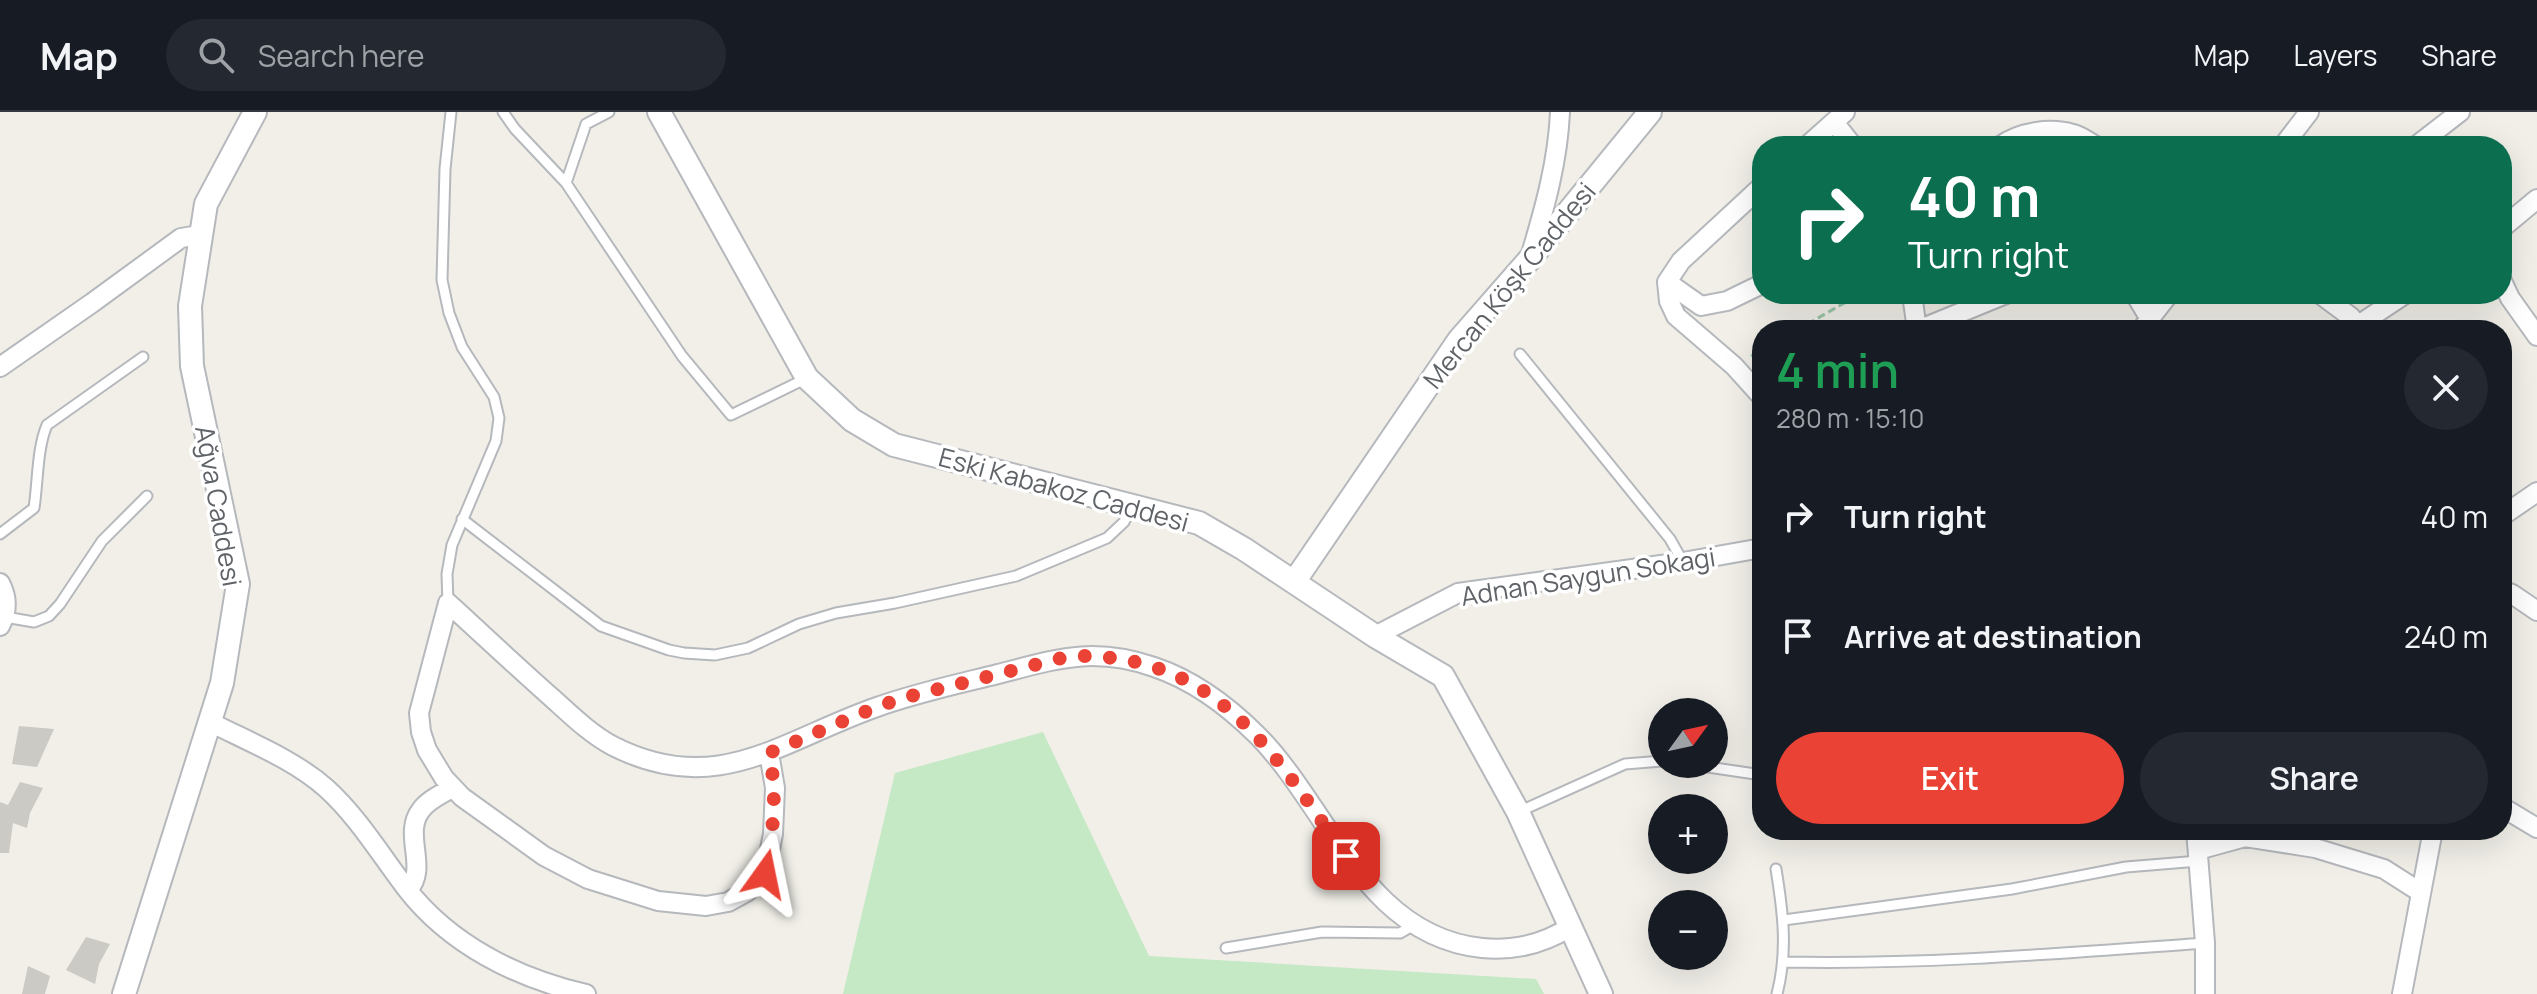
<!DOCTYPE html>
<html lang="en">
<head>
<meta charset="utf-8">
<style>
	:root { --surface:#171b24; --page:#242831; --text:#f1f3f6; --muted:#9ea1a6; --line:#363941; --accent:#ea4335 }
	body { margin:0; font-family:Manrope,sans-serif; background:var(--page); color:var(--text); height:100vh; display:flex; flex-direction:column; font-size:30px; white-space:nowrap }
	* { box-sizing:border-box; margin:0 }
	p { font-size:26px; color:var(--muted) }
	.icon { flex:none; width:44px; height:44px; fill:none; stroke:currentColor; stroke-width:2; stroke-linecap:round; stroke-linejoin:round }
	.map { position:relative; flex:1; overflow:hidden }
	.sheet { position:absolute; left:1752px; top:208px; width:760px; height:520px; display:flex; flex-direction:column; background:var(--surface); border-radius:32px; box-shadow:0 8px 32px #0002 }
	.sheet>* { flex:none }
	.banner { position:absolute; left:1752px; top:24px; width:760px; height:168px; border-radius:32px; box-shadow:0 8px 32px #0002; background:#0b6e4f; color:#fff; overflow:hidden }
	.needle { width:52px; rotate:57deg }
	.fabs { position:absolute; left:1648px; top:586px; display:grid; gap:16px }
	.fabs a { display:grid; place-items:center; width:80px; height:80px; border-radius:50%; background:var(--surface); box-shadow:0 8px 32px #0002; font-size:40px }
	.pin { position:absolute; display:grid; place-items:center; width:68px; height:68px; color:#fff; margin:-34px; border-radius:16px; box-shadow:0 4px 12px #0006 }
	.me { position:absolute; width:88px; margin:-44px; rotate:12deg; stroke-linejoin:round; filter:drop-shadow(0 0 6px #0008) }
	.turn { display:flex; align-items:center; gap:28px; height:168px; padding:0 24px; font-size:36px }
	.turn .icon { width:104px; height:104px; stroke-width:2.5 }
	.turn b { display:block; font-size:56px; line-height:68px }
	.round { display:grid; place-items:center; flex:none; width:84px; height:84px; border-radius:42px; background:var(--page) }
	.headline { display:flex; align-items:center; justify-content:space-between; height:136px; padding:0 24px }
	h1 { font-size:48px; font-weight:600; line-height:60px; color:#1e9e55 }
	.button { display:flex; gap:16px; margin-top:auto; padding:16px 24px }
	.button a { flex:1; height:92px; border-radius:48px; background:var(--accent); color:#fff; font-size:32px; font-weight:600; line-height:92px; text-align:center }
	.button a+a { background:var(--page); color:var(--text) }
	ul { padding:0; list-style:none }
	li { display:flex; align-items:center; gap:24px; height:120px; padding:0 24px }
	li div { flex:1 }
	li b { display:block; font-size:30px }
	li em { font-style:normal }
	header { display:flex; align-items:center; gap:48px; box-sizing:border-box; height:112px; padding:0 40px; background:var(--surface); border-bottom:2px solid var(--line) }
	header strong { font-size:38px }
	nav { display:flex; gap:44px; margin-inline-start:auto; font-size:28px }
	.search { width:560px; height:72px; background:var(--page); display:flex; align-items:center; gap:20px; box-sizing:border-box; padding:0 28px; border-radius:44px; color:var(--muted); font-size:30px }
	.map>svg:first-child { display:block }
</style>
</head>
<body>
<header>
<strong>Map</strong>
<div class="search"><svg class="icon" aria-label="search" viewBox="0 0 24 24"><circle cx="10" cy="10" r="6"/><path d="M15 15l6 6"/></svg>Search here</div>
<nav><a>Map</a><a>Layers</a><a>Share</a></nav>
</header>
<div class="map">
<svg width="2537" height="882" viewBox="0 0 2537 882">
	<rect width="100%" height="100%" fill="#f1efe8"/>
	<path fill="#c5e8c5" d="M 1043,620 L 1149,844 L 1536,867 L 1544,882 L 843,882 L 895,661 Z"/>
	<path fill="#cccac5" d="M 19,614 L 54,617 L 37,655 L 12,652 Z
		M 20,670 L 43,676 L 30,701 L 27,716 L 13,711 L 9,741 L 0,741 L 0,690 L 8,693 Z
		M 86,825 L 110,832 L 99,852 L 95,872 L 66,858 Z
		M 28,854 L 50,864 L 45,882 L 22,882 Z"/>
	<g fill="none" stroke-linecap="round" stroke-linejoin="round">
		<defs>
			<path id="service" d="M 503,0 L 515,17 L 566,71 L 682,244 L 731,303 L 807,266
				M 566,71 L 586,12 L 609,0
				M 1520,242 L 1670,427 L 1683,450
				M 462,407 L 601,514 L 669,538 L 684,541 L 715,543 L 748,536 L 799,512 L 836,501 L 895,491 L 1016,464 L 1107,426 L 1124,410 L 1131,396
				M 0,422 L 34,396 C 38,370 37,336 47,313 L 143,245
				M 448,491 L 447,462 L 452,433 L 496,329 L 499,306 L 494,285 L 462,235 L 449,201 L 442,168 L 445,57 L 451,0
				M 5,505 L 34,510 L 49,504 L 60,492 L 102,429 L 147,384
				M 1688,652 L 1762,663
				M 1518,700 L 1625,652 L 1662,649
				M 1776,757 C 1783,800 1788,839 1777,882
				M 1784,808 L 2012,777 L 2126,755 L 2199,749
				M 1226,836 L 1322,820 L 1400,821 L 1414,813
				M 1783,850 C 1924,853 2065,841 2205,831"/>
			<path id="minor" d="M 1834,10 L 1853,34
				M 1807,34 L 1845,0
				M 2000,34 C 2020,20 2050,15 2073,22 C 2081,24 2089,30 2096,34
				M 2283,34 L 2309,0
				M 2416,34 L 2460,0
				M 2502,116 L 2537,87
				M 1531,142 C 1545,95 1558,48 1560,0
				M 2502,169 L 2510,186 L 2537,224
				M 1667,170 L 1669,189 L 1676,204 L 1734,254 L 1762,285
				M 1667,170 L 1681,149 L 1762,74
				M 1667,170 L 1701,194 L 1727,189 L 1762,172
				M 1912,182 L 1917,218
				M 2135,182 L 2150,207
				M 2320,182 L 2351,205 L 2359,218
				M 1918,218 L 2006,182
				M 2141,218 L 2169,182
				M 2351,218 L 2405,182
				M 0,255 L 92,191 L 181,126 L 199,123
				M 2502,404 L 2537,380
				M 0,471 C 8,486 8,499 0,514
				M 2502,478 L 2512,482 L 2537,499
				M 1375,524 L 1458,481 L 1683,450 L 1762,436
				M 210,610 C 249,630 293,647 326,676 C 358,705 380,742 406,776 C 450,833 517,866 586,882
				M 769,641 L 775,676 L 773,722 L 765,762 L 748,779 L 728,790 L 706,794 L 658,789 L 588,767 L 544,744 L 462,685 L 444,666 L 427,638 L 421,620 L 419,601 L 448,491 C 482,522 516,554 551,585 C 570,602 590,622 613,634 C 717,687 782,628 877,595 C 916,581 958,572 998,562 C 1057,547 1093,534 1154,555 C 1193,568 1229,595 1258,624 C 1329,696 1365,824 1482,836 C 1514,839 1542,833 1570,815
				M 2502,695 L 2537,716
				M 2196,718 L 2205,831 L 2205,882
				M 2198,738 L 2245,725 L 2315,736 L 2384,757 L 2420,780
				M 408,778 C 429,756 402,722 421,698 C 428,688 442,682 452,676
				M 2402,882 L 2433,718"/>
			<path id="tertiary" d="M 659,0 L 807,266 L 852,308 L 894,333 L 1199,411 L 1244,437 L 1375,524 L 1443,564 L 1518,700 L 1601,882
				M 1294,470 L 1459,228 L 1529,148 L 1650,0
				M 124,882 L 222,571 L 238,472 L 192,254 L 190,194 L 206,92 L 255,0"/>
		</defs>
		<use href="#service" stroke="#b5b8bc" stroke-width="13"/>
		<use href="#minor" stroke="#b5b8bc" stroke-width="22"/>
		<use href="#tertiary" stroke="#b5b8bc" stroke-width="26"/>
		<path stroke="#9cc7a9" stroke-width="3" stroke-dasharray="8 4" stroke-linecap="butt" d="M 1797,218 L 1860,182
			M 1751,244 L 1762,238"/>
		<use href="#service" stroke="#fff" stroke-width="9"/>
		<use href="#minor" stroke="#fff" stroke-width="18"/>
		<use href="#tertiary" stroke="#fff" stroke-width="22"/>
	</g>
	<g fill="none" stroke-linecap="round" stroke-linejoin="round">
		<path stroke="#ea4335" stroke-width="14" stroke-dasharray="0 25.2" d="M 765,762 C 773,720 778,683 769,641 L 874,596 L 903,586 L 1070,544 C 1216,540 1272,639 1346,744"/>
	</g>
	<g text-anchor="middle" dominant-baseline="central" stroke-width="7" stroke-linejoin="round" paint-order="stroke">
		<g font-size="26" fill="#5f6368" stroke="#fff">
			<text transform="translate(1509 173) rotate(-51)">Mercan Köşk Caddesi</text>
			<text transform="translate(1064 377) rotate(15)">Eski Kabakoz Caddesi</text>
			<text transform="translate(219 394) rotate(80)">Ağva Caddesi</text>
			<text transform="translate(1588 464) rotate(-9)">Adnan Saygun Sokagi</text>
		</g>
	</g>
</svg>
<div class="fabs">
<a><svg class="needle" viewBox="-14 -14 28 28"><path d="M0-13l5 13h-10z" fill="#e53935"/><path d="M0 13l5-13h-10z" fill="#9ea1a6"/></svg></a>
<a>+</a>
<a>−</a>
</div>
<div class="pin" style="left:1346px;top:744px;background:#d93025"><svg class="icon" aria-label="arrive" viewBox="0 0 24 24"><path d="M6 21V4h12l-3 4 3 4H6"/></svg></div>
<svg class="me" style="left:765px;top:762px" viewBox="-20 -20 40 40"><path d="M0-17L14 15 0 8-14 15z" fill="#ea4335" stroke="#fff" stroke-width="4"/></svg>
<div class="banner">
<div class="turn"><svg class="icon" aria-label="right" viewBox="0 0 24 24"><path d="M7 20v-9h11M14 6l5 5-5 5"/></svg><div><b>40 m</b>Turn right</div></div>
</div>
<section class="sheet">
<div class="headline"><div><h1>4 min</h1><p>280 m · 15:10</p></div><a class="round"><svg class="icon" aria-label="close" viewBox="0 0 24 24"><path d="M6 6l12 12M18 6L6 18"/></svg></a></div>
<ul>
<li><svg class="icon" aria-label="right" viewBox="0 0 24 24"><path d="M7 20v-9h11M14 6l5 5-5 5"/></svg><div><b>Turn right</b></div><em>40 m</em></li>
<li><svg class="icon" aria-label="arrive" viewBox="0 0 24 24"><path d="M6 21V4h12l-3 4 3 4H6"/></svg><div><b>Arrive at destination</b></div><em>240 m</em></li>
</ul>
<div class="button"><a>Exit</a><a>Share</a></div>
</section>
</div>
</body>
</html>
